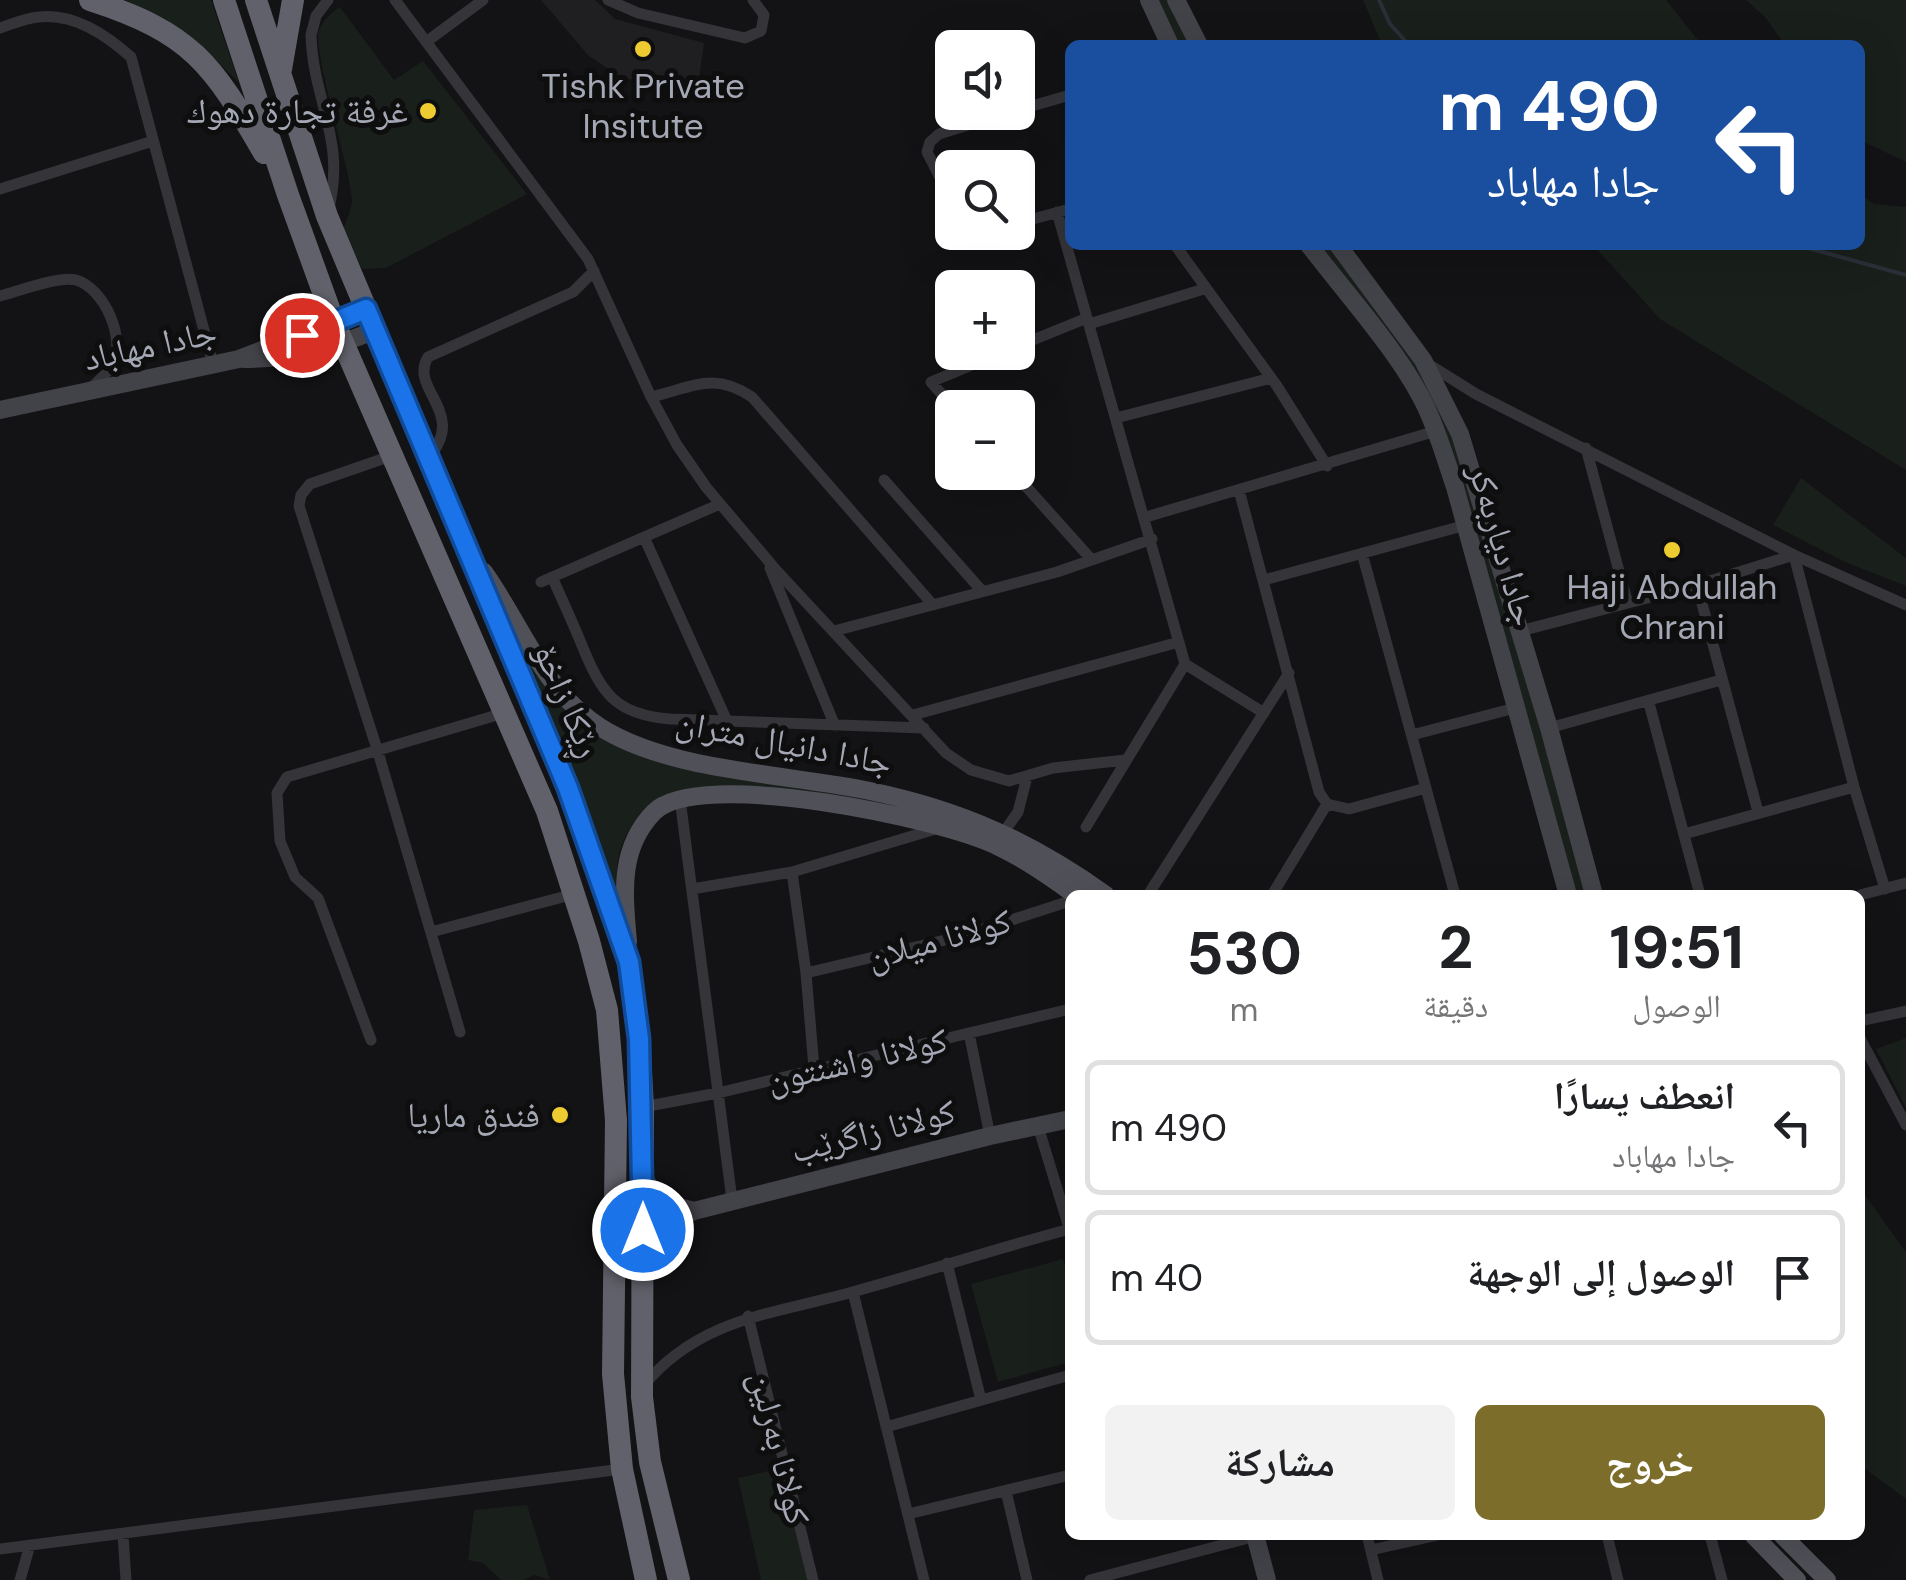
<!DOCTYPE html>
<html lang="ar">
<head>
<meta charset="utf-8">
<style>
	:root { --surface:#fff; --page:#f2f2f2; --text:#202124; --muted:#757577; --line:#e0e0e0; --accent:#7d6d2a }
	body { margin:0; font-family:"DM Sans","Noto Naskh Arabic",sans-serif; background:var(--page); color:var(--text); direction:rtl; height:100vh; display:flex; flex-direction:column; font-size:38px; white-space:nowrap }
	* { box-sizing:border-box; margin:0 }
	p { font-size:32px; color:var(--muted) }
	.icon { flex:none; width:55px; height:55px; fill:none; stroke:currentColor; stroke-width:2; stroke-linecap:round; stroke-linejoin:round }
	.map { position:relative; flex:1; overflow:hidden; direction:ltr }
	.panel { position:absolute; left:1065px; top:890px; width:800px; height:650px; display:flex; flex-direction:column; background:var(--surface); border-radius:15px; box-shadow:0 10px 40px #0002; direction:rtl }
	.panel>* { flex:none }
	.top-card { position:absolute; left:1065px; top:40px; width:800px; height:210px; border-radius:15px; box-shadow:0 10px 40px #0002; direction:rtl; background:#1a4fa0; color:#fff; overflow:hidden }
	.buttons { position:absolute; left:935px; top:30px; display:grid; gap:20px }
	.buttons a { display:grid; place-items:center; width:100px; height:100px; border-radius:15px; background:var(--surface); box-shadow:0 10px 40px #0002; font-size:50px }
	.pin { position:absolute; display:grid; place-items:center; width:85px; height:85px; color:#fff; margin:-42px; border:5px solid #fff; border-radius:50%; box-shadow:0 2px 10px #0007 }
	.me { position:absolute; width:110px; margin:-55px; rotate:0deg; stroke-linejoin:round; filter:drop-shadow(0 0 8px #0008) }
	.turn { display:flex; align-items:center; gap:35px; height:210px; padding:0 40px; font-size:45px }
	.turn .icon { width:130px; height:130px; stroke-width:2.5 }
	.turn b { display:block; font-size:70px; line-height:85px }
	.eta { display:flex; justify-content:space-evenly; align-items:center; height:170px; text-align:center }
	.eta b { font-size:60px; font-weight:700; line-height:70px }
	.cta { display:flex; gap:20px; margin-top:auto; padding:20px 40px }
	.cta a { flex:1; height:115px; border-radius:15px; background:var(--accent); color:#fff; font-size:40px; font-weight:700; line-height:115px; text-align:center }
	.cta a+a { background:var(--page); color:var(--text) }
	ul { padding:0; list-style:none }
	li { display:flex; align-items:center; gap:30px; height:135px; margin:0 20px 15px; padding:0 20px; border:5px solid var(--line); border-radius:15px }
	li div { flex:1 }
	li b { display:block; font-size:38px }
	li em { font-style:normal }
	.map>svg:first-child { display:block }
</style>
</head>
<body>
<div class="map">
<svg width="1906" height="1580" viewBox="0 0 1906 1580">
	<rect width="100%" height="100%" fill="#131214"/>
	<path fill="#1f1f21" d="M 541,0 L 595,0 L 615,19 L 704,43 L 696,100 L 617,75 L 588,55 Z"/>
	<path fill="#191f1b" d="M 125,0 L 211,0 L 239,83 C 205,48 170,21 125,0 Z
		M 1149,0 L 1176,0 L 1199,45 L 1170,45 Z
		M 1363,0 L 1666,0 L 1702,45 L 1382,45 Z
		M 1746,0 L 1906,0 L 1906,162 L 1860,140 L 1860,45 L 1785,45 L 1765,17 Z
		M 340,7 L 394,80 L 423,61 L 527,194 L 386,268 L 362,269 L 343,230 C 346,221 352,209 352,200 C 350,166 312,50 319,30 C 323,21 331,12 340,7 Z
		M 1860,194 L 1874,204 L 1906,207 L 1906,470 L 1660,319 L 1593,245 L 1860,245 Z
		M 1309,245 L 1338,245 L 1423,360 L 1460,434 L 1594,895 L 1568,895 L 1422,398 Z
		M 1801,478 L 1906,558 L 1906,586 L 1845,562 L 1773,525 Z
		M 511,631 L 578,718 L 751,779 L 902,805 L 903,810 C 867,805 832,800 796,795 C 731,786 642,771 619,855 C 615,869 618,886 619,901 Z
		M 1906,1038 L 1906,1108 L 1876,1049 Z
		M 1860,1188 L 1906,1252 L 1906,1499 L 1860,1465 Z
		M 1063,1259 L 1070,1283 L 1070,1362 L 998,1382 L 971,1284 Z
		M 785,1467 L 813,1580 L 761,1580 L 738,1478 Z
		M 527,1505 L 550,1580 L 534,1575 L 524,1580 L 501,1580 L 483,1563 L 468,1560 L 474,1510 Z"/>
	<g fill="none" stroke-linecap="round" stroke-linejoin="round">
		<path stroke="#292f37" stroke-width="4" d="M 1379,0 L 1390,24 L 1409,45
			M 1797,245 L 1906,275"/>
		<path stroke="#343439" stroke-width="11" d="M 328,0 L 316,16 L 311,35 C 313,102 347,140 328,212
			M 395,0 L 588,259 L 651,397 L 677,445 L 706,487 L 776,570 L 946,753 L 971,770 L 1009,781 L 1053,768 L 1125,760
			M 608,0 L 638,13 L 745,38 L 761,31 L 764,15 L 753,0
			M 0,28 C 12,24 26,18 39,17 C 74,13 106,35 131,57 L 213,364
			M 426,42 L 483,0
			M 1018,110 L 1070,95
			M 0,189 L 153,141
			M 952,201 L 927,152 L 930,142 L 939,134 L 1010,112
			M 1057,212 L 1185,664 L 1264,713
			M 1018,223 L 1070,209
			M 977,232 L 984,232
			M 1175,245 L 1277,386 L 1327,466
			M 0,296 C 19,291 58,276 76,280 C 104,288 127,339 112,365 C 108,373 98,381 91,388
			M 1089,324 L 1204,289
			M 1018,346 L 1087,318
			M 1428,364 L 1476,394 L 1794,555 L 1906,605
			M 651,397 C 693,387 714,371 752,397 L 933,605
			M 954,408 L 931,382 L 1003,352
			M 1116,418 L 1271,378
			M 1586,448 L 1627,601
			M 391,456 L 310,484 L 301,495 L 299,506 L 378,752 L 460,1032
			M 428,458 C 469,413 408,389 428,357 L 573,292 L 594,271
			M 1013,472 L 1091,559
			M 884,480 L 982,591
			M 1239,490 L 1319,792 L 1327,804 L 1349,809 L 1426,788
			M 1146,517 L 1436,431
			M 644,537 L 727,721
			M 1362,553 L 1455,895
			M 770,568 L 835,726
			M 552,577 C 562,599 572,621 581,643 C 601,692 614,715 671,719 L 924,728
			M 1264,580 L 1466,525
			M 541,582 L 720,504
			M 1697,585 L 1758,812
			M 834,631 L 1057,572 L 1152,539
			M 1520,631 L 1697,585 L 1794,555 L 1854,787 L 1885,889
			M 1649,703 L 1700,895
			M 913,715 L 1179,642
			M 1549,728 L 1721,680
			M 1412,735 L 1515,708
			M 680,799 L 732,1200
			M 1086,827 L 1185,664
			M 1004,832 L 1018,812 L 1027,777
			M 1684,834 L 1854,787
			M 792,872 L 806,973 L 814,1068
			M 692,889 L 792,872 L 939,828
			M 1148,895 L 1289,673
			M 1272,895 L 1327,804
			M 1860,895 L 1906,883
			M 431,932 L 574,894
			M 806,973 L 962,936 L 1070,901
			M 1860,1021 L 1906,1011
			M 969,1033 L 990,1136
			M 1860,1038 L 1906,1125
			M 371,1040 L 318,898 L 295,877 L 280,841 L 277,793 L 287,777 L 504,713
			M 643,1107 L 718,1093 L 1070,1009
			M 1038,1126 L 1070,1231
			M 947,1263 L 981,1400
			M 853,1292 L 924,1580
			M 748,1316 L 813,1580
			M 644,1385 C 701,1317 776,1314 856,1291 C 928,1271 998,1248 1070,1229
			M 886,1427 L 1070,1375
			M 1006,1491 L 1027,1580
			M 908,1514 L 1070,1475
			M 123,1535 L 126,1580
			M 1367,1535 L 1378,1580
			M 1607,1535 L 1618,1580
			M 1710,1535 L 1722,1580
			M 0,1549 L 622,1469
			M 1371,1550 L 1438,1535
			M 20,1580 L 30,1545
			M 1090,1580 L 1256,1536"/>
		<path stroke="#424249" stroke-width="18" d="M 1149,0 L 1170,45
			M 1176,0 L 1199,45
			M 1309,245 C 1344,291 1398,351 1423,401 C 1437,428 1445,458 1455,487 L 1568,895
			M 1338,245 L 1423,360 L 1460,434 L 1549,728 L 1594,895
			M 244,359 C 289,359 334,348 375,330
			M 0,410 L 239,359 L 367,309
			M 644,1176 C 653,1199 671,1205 694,1211
			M 643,1257 C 654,1231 669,1222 694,1211 L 990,1136 L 1070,1119
			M 1255,1535 L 1267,1580"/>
		<path stroke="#505058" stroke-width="18" d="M 484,572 C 519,621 541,683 590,720 C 658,772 787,773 870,791 C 961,810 1030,841 1106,895
			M 628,942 C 624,894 618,849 654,812 C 699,767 943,819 997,846 C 1025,859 1051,877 1075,895
			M 1753,1535 L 1797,1580
			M 1782,1535 L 1827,1580"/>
		<path stroke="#60616a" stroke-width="22" d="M 90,0 C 192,33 212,63 264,153
			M 224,0 L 288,195 L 334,322 L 547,811 L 589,941 L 607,1010 L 616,1120 L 613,1374 L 622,1469 L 646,1580
			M 256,0 L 327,216 L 567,788 L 629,962 L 639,1039 L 643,1107 L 642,1397 L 650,1462 L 679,1580
			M 281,69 L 293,0"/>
	</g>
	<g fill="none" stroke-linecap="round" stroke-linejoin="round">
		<defs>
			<path id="route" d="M 302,335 L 366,309 L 568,788 L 629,962 L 639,1039 L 643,1230"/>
		</defs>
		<use href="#route" stroke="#114b97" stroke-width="25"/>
		<use href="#route" stroke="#1a73e8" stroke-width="18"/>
	</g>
	<g fill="#eecb31" stroke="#0e0e0f" stroke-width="4">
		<circle cx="643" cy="49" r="10"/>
		<circle cx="428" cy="111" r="10"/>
		<circle cx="1672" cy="550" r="10"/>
		<circle cx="560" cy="1115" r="10"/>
	</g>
	<g text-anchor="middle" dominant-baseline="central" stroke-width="10" stroke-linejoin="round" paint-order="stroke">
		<g font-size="35" fill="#a4a7b4" stroke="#0e0e0f">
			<text x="643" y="86">Tishk Private<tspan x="643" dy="40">Insitute</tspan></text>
			<text x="408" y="111" text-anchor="end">غرفة تجارة دهوك</text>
			<text x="1672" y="587">Haji Abdullah<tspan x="1672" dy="40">Chrani</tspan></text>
			<text x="540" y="1115" text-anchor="end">فندق ماريا</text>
		</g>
		<g font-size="35" fill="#a4a7b4" stroke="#0e0e0f">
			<text transform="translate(150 345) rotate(-12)">جادا مهاباد</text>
			<text transform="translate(1503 545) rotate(74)">جادا دیاربه‌كر</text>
			<text transform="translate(568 700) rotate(67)">ڕێکا زاخۆ</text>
			<text transform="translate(784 742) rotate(11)">جادا دانيال متران</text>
			<text transform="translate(939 939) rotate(-15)">كولانا ميلان</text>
			<text transform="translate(857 1060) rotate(-13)">كولانا واشنتون</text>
			<text transform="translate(873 1131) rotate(-14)">كولانا زاگرێب</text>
			<text transform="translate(780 1448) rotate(76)">كولانا بەرلین</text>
		</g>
	</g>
</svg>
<div class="buttons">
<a><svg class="icon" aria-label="sound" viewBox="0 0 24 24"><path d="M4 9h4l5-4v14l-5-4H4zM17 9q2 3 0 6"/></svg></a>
<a><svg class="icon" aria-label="search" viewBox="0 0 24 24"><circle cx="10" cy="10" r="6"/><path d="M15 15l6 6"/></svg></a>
<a>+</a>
<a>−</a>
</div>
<div class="pin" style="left:302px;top:335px;background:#d93025"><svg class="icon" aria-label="arrive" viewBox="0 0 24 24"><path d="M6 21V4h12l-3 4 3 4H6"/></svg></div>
<svg class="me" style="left:643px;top:1230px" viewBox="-20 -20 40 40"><circle r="17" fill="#1a73e8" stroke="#fff" stroke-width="3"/><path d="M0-11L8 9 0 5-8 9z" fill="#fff"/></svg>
<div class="top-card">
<div class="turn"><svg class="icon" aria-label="left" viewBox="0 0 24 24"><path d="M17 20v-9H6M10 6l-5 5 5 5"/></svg><div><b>490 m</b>جادا مهاباد</div></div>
</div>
<section class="panel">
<div class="eta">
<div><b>19:51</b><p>الوصول</p></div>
<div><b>2</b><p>دقيقة</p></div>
<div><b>530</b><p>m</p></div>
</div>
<ul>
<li><svg class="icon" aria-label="left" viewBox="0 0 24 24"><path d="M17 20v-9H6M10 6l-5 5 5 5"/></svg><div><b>انعطف يسارًا</b><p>جادا مهاباد</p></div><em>490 m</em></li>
<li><svg class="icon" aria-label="arrive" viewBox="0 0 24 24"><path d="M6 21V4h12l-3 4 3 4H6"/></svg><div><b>الوصول إلى الوجهة</b></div><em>40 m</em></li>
</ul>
<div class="cta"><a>خروج</a><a>مشاركة</a></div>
</section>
</div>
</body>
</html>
